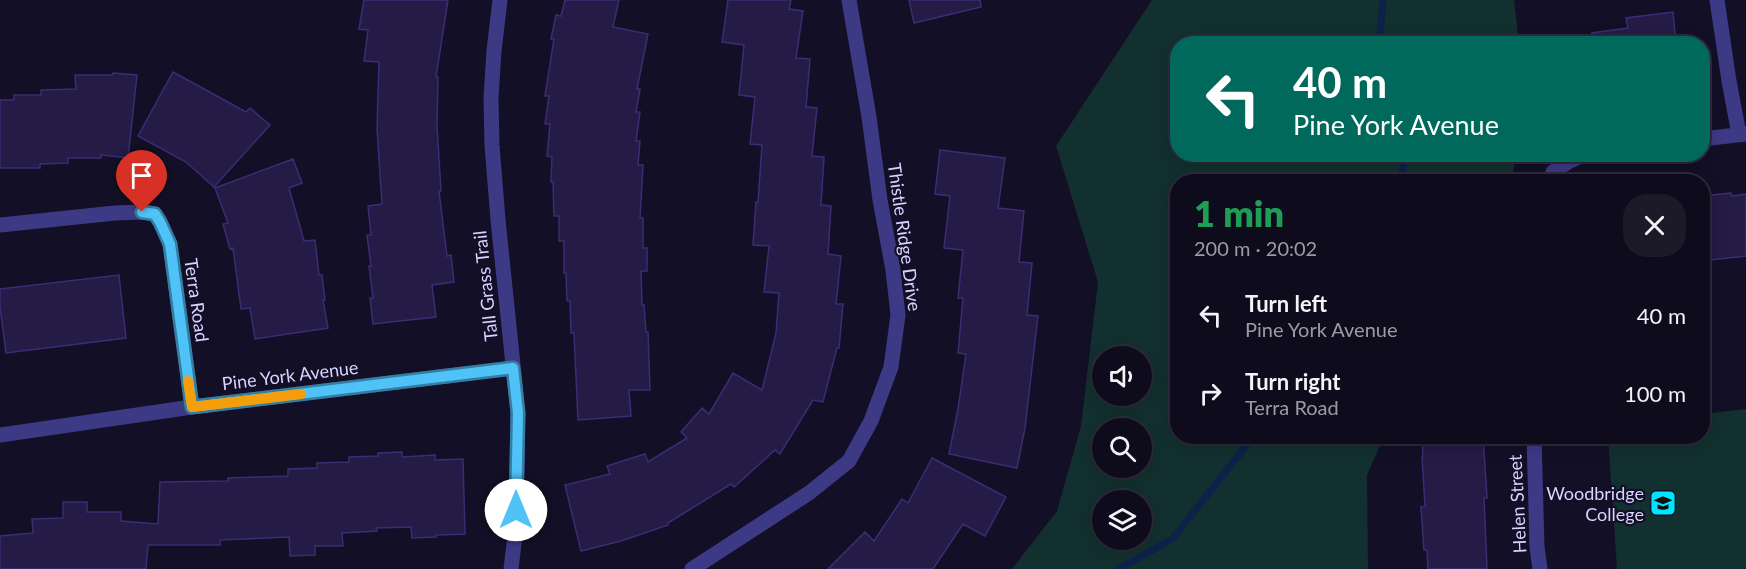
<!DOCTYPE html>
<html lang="en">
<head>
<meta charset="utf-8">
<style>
	:root { --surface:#0e0b1c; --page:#1c1929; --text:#f1f3f6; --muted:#9b9ba3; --line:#2e2b3b }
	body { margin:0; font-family:Lato,sans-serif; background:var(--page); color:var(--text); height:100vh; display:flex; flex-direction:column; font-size:22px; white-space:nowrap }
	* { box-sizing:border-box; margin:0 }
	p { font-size:20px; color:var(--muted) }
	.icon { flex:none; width:33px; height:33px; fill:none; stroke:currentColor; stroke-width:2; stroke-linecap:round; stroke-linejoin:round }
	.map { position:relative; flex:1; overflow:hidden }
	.sheet { position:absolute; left:1170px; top:174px; width:540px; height:270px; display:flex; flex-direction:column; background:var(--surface); border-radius:24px; box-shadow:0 3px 15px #0003,0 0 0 2px var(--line) }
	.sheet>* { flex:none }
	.guide { position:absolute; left:1170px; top:36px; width:540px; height:126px; border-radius:24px; box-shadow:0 3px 15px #0003,0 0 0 2px var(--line); background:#00695c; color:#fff; overflow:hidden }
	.tools { position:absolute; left:1092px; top:346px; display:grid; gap:12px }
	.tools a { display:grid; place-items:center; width:60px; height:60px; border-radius:50%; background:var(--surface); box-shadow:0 3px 15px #0003,0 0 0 2px var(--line); font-size:30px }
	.pin { position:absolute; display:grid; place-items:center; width:51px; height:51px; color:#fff; margin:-62px -26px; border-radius:50% 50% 50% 0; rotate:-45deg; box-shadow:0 0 6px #0007 }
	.pin .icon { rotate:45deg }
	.me { position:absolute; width:66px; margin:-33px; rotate:0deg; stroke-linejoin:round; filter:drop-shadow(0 0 4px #0008) }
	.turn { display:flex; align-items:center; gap:21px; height:126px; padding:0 24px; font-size:27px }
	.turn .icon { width:78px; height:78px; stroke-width:2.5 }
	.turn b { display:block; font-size:42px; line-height:51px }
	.round { display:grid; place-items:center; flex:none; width:63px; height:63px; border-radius:24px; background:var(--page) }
	.overview { display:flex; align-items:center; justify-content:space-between; height:102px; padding:0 24px }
	h1 { font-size:36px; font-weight:800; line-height:45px; color:#1e9e55 }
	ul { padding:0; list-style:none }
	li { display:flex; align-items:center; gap:18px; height:78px; padding:0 24px }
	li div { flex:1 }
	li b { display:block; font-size:22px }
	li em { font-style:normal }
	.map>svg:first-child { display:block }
</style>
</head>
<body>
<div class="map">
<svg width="1746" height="569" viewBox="0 0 1746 569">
	<rect width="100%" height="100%" fill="#130f26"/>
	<path fill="#12302f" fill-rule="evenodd" d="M 1152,0 L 1514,0 L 1519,43 L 1178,44 L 1178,154 L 1515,155 L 1513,181 L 1178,182 L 1178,436 L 1384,437 L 1367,475 L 1368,569 L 1012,569 L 1057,511 L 1081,426 L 1098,282 L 1056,146 ZM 1102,357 L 1142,357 L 1142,396 L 1102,396 ZM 1102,429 L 1142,429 L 1142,468 L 1102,468 ZM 1102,501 L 1142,501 L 1142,540 L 1102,540 Z
		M 1746,409 L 1746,569 L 1617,569 L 1608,437 L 1702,436 L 1703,414 Z"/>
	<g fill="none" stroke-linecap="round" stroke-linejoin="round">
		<path stroke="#0c2248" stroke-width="7" d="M 1379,44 L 1383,0
			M 1401,182 L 1405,154
			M 1119,569 L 1173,538 L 1254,436"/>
	</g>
	<path fill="#241b47" stroke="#3b2d73" stroke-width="1.5" d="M 364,0 L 448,0 L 436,77 L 438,77 L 437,126 L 441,191 L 439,191 L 447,256 L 451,255 L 454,282 L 432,285 L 436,317 L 373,324 L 370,298 L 373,298 L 369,266 L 371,266 L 367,235 L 371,235 L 368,206 L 382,204 L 377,129 L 379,62 L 364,61 L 368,30 L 359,29 Z
		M 565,0 L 619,0 L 613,27 L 648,34 L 637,89 L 640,89 L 636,112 L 640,112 L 636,141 L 640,141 L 638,165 L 643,165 L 640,218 L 643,218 L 643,248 L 647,248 L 647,271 L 641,271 L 642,305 L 644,305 L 646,332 L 648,332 L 650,390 L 629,390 L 631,416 L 578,420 L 574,333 L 571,333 L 570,301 L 567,301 L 566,273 L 564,273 L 564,241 L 559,241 L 559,216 L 554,216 L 553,182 L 551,182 L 552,157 L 547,156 L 550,124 L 545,124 L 549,96 L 545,96 L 554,39 L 551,39 L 556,15 L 561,16 Z
		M 728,0 L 791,0 L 789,9 L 803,11 L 796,58 L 810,59 L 806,107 L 817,108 L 812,156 L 824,157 L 821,205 L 831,206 L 828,254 L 841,256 L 836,304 L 843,304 L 839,348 L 837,348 L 823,402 L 813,400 L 780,454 L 775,450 L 734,487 L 731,484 L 668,523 L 668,525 L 621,541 L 581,551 L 565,485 L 610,474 L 607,466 L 645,454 L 648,462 L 687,438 L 681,432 L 702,408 L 709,414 L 733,373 L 762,390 L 776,333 L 779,293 L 764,292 L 769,246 L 753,245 L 756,202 L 758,202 L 762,145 L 750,144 L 755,97 L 739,95 L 744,45 L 722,42 Z
		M 909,0 L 980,0 L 981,7 L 914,23 Z
		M 1673,12 L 1676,44 L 1593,44 L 1592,33 L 1628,28 L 1626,18 Z
		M 173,72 L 246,112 L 250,108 L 270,125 L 214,187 L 186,162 L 138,136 Z
		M 113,73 L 137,75 L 128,158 L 101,155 L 101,158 L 68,158 L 68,163 L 40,164 L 40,168 L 0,168 L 0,100 L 14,100 L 14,95 L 41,95 L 41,90 L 76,89 L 75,75 L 112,75 Z
		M 940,150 L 1005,158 L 998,208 L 1024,211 L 1019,262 L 1032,263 L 1027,315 L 1038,316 L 1025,428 L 1017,468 L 949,454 L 958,409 L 966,354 L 958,353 L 963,298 L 958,298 L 963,250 L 944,248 L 950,196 L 935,194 Z
		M 293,159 L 302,183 L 289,188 L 304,241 L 315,240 L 319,275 L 322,275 L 325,300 L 323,300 L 328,328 L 255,339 L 250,308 L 241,309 L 233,248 L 230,249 L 223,224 L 228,223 L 215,188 Z
		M 1731,193 L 1732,196 L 1746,194 L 1746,256 L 1702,261 L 1702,196 Z
		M 119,275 L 126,338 L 6,353 L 0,307 L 0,289 Z
		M 1422,436 L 1483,436 L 1487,498 L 1484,498 L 1487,569 L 1428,569 L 1427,550 L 1424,550 L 1421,507 L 1425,506 L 1422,457 L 1423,457 Z
		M 402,452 L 402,457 L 435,455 L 435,460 L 463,459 L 465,534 L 436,535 L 436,537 L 412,538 L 411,527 L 376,528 L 377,531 L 342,533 L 343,546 L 315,546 L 315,555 L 290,556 L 289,537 L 220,540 L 220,545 L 148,545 L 146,569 L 0,569 L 0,536 L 33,533 L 32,519 L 63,518 L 63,502 L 87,502 L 87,512 L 121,512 L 121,521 L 158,524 L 160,482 L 228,481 L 228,478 L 288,476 L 288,469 L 317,468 L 317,463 L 349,462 L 349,457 L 378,456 L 378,453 Z
		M 932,458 L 1006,497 L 985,536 L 963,524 L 933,569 L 828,569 L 865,532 L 874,541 L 902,499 L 908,503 Z"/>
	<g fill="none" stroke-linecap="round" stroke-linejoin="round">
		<path stroke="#3d3a85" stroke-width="15" d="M 500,0 L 494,51 L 491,98 L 492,145 L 498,220 L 518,413 L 516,527 L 511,569
			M 1717,0 L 1729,81 L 1739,134
			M 1702,139 L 1746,134
			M 1550,182 L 1553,172 L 1568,162 L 1585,154
			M 0,225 L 115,213 L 142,212 L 155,214 L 160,222 L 170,244 L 192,407
			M 0,435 L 192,407 L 513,368
			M 1534,436 L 1537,547 L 1540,569
			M 692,569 L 809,493 L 849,461 L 871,421 L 891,367 L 898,315 L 893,270 L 880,200 L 869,117 L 849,0"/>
	</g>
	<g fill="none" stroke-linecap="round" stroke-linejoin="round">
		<defs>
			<path id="route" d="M 142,212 L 155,214 L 160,222 L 170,244 L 192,407 L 513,368 L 518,413 L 516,510"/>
		</defs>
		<use href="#route" stroke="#337fa1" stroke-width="15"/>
		<use href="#route" stroke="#4fc3f7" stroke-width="10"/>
		<path stroke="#f59e0b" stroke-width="10" d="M 188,381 L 192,407 L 301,394"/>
	</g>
	<defs>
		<symbol id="school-square" viewBox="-11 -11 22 22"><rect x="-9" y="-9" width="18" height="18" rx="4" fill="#00e5ff" stroke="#130f26"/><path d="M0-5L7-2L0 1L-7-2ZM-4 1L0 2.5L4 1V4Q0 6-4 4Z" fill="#111"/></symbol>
	</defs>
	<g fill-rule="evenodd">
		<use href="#school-square" x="1648" y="488" width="30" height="30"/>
	</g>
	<g text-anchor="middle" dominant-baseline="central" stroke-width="4.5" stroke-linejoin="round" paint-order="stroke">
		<g font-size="18" fill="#d9d4ff" stroke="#130f26">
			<text transform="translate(905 237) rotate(82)">Thistle Ridge Drive</text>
			<text transform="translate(485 286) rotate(-96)">Tall Grass Trail</text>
			<text transform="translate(197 300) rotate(82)">Terra Road</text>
			<text transform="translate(290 375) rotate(-7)">Pine York Avenue</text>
			<text transform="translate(1517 504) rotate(-93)">Helen Street</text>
		</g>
		<g font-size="18" fill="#d9d4ff" stroke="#130f26" text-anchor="end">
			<text x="1644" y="493">Woodbridge<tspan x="1644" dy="21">College</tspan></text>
		</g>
	</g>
</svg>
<div class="tools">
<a><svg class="icon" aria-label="sound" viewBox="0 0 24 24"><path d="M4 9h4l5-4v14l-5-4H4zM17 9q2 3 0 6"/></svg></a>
<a><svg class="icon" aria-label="search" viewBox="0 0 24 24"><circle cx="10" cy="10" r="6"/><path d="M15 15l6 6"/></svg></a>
<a><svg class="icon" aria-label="layers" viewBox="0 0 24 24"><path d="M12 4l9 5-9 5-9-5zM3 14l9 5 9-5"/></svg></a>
</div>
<div class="pin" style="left:142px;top:212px;background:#d93025"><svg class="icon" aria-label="arrive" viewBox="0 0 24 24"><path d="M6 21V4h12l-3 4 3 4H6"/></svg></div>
<svg class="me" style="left:516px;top:510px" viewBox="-20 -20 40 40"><circle r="19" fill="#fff"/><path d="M0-13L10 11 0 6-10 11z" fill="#4fc3f7"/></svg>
<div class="guide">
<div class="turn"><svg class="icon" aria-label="left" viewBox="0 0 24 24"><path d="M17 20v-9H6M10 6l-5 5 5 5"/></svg><div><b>40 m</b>Pine York Avenue</div></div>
</div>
<section class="sheet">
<div class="overview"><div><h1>1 min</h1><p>200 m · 20:02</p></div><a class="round"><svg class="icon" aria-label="close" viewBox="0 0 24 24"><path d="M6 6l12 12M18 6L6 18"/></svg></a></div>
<ul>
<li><svg class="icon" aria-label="left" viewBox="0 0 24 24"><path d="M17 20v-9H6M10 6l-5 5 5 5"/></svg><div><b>Turn left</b><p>Pine York Avenue</p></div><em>40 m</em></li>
<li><svg class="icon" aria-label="right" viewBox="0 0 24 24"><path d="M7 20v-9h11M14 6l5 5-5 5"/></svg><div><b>Turn right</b><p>Terra Road</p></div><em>100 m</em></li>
</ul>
</section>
</div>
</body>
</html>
